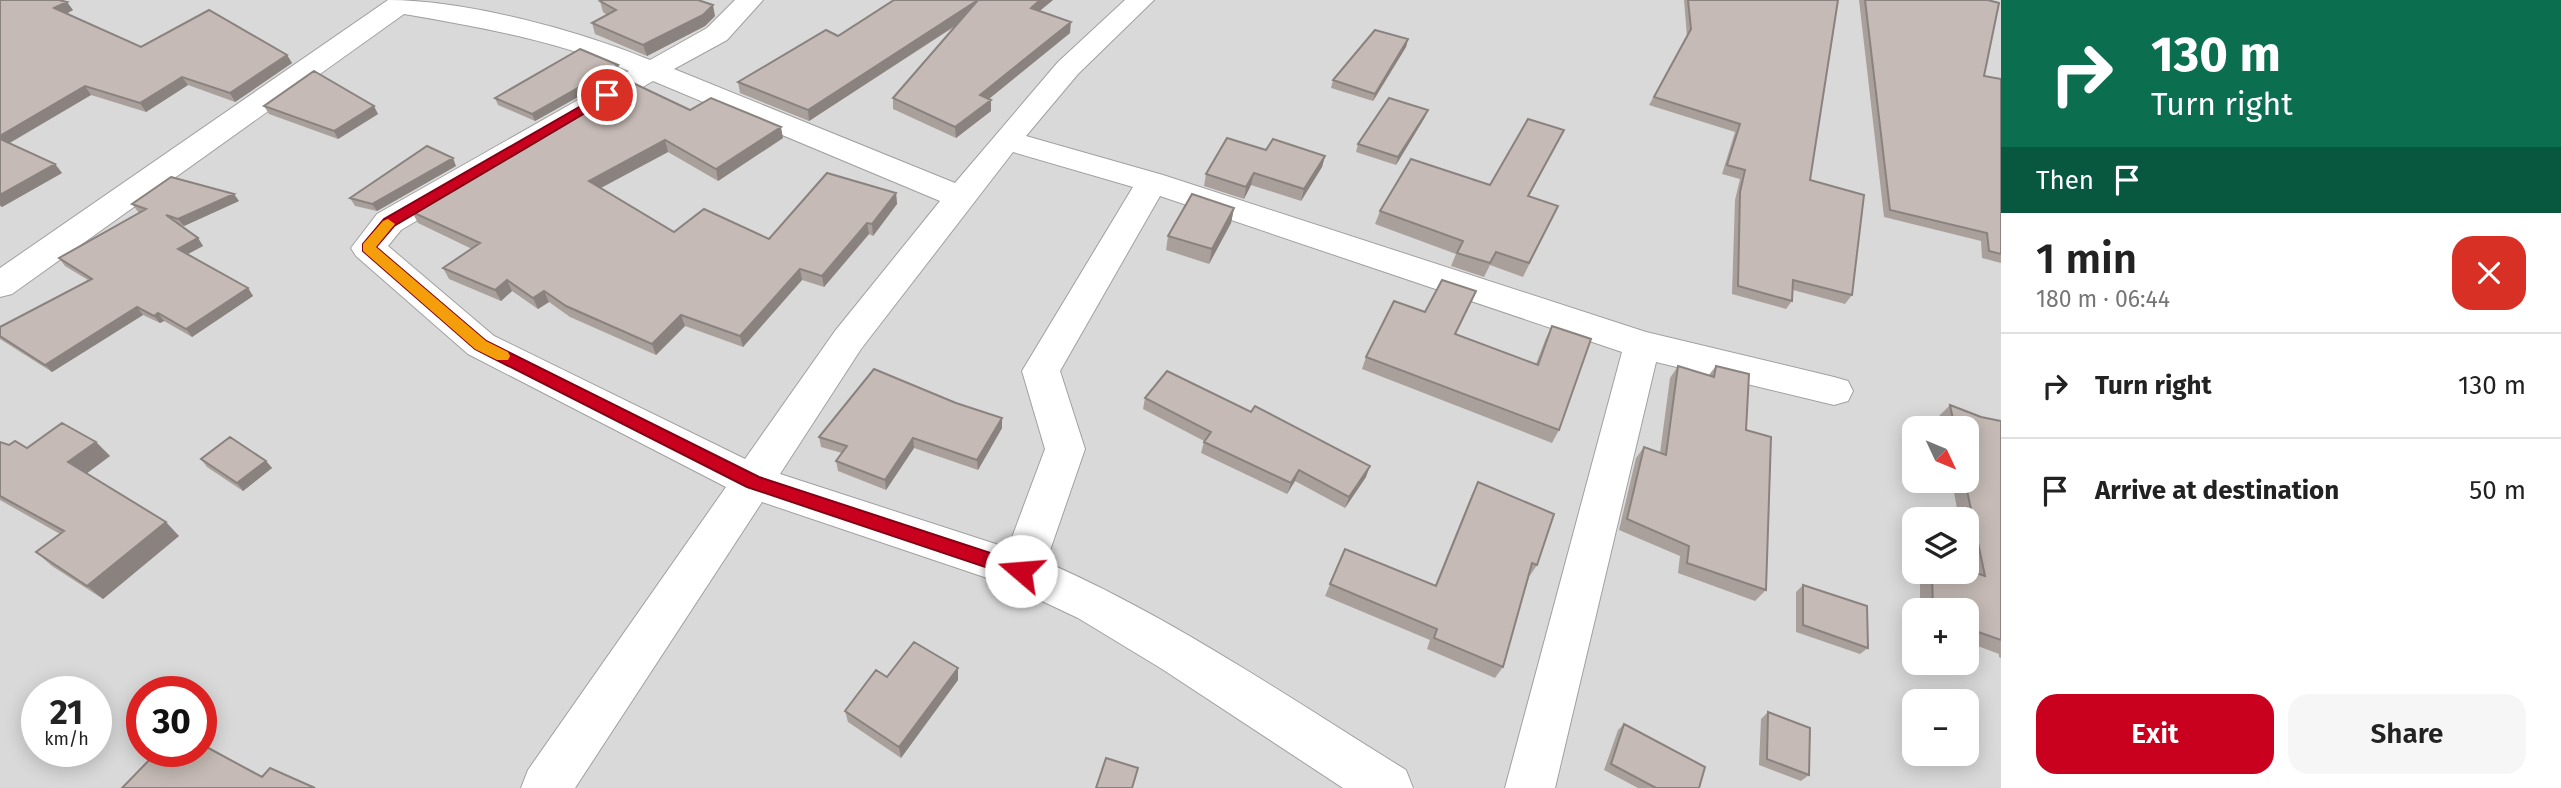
<!DOCTYPE html>
<html lang="en">
<head>
<meta charset="utf-8">
<style>
	:root { --surface:#fff; --page:#f6f6f6; --text:#222; --muted:#767676; --line:#e0e0e0; --accent:#c9001e }
	body { margin:0; font-family:"Fira Sans",sans-serif; background:var(--page); color:var(--text); height:100vh; display:flex; flex-direction:column; font-size:26px; white-space:nowrap }
	* { box-sizing:border-box; margin:0 }
	p { font-size:23px; color:var(--muted) }
	.icon { flex:none; width:38px; height:38px; fill:none; stroke:currentColor; stroke-width:2; stroke-linecap:round; stroke-linejoin:round }
	.map { position:relative; flex:1; overflow:hidden }
	.details { display:flex; flex-direction:column; background:var(--surface); width:560px }
	.details>* { flex:none }
	.guide { background:#0b6e4f; color:#fff; overflow:hidden }
	.needle { width:46px; rotate:134deg }
	.fabs { position:absolute; left:1902px; top:416px; display:grid; gap:14px }
	.fabs a { display:grid; place-items:center; width:77px; height:77px; border-radius:14px; background:var(--surface); box-shadow:0 4px 18px #0003; font-size:35px }
	.speed { position:absolute; left:21px; top:676px; display:flex; gap:14px; font-size:35px; font-weight:700; text-align:center }
	.speed>* { display:grid; place-content:center; width:91px; height:91px; border-radius:50%; background:var(--surface); box-shadow:0 4px 18px #0003; line-height:1 }
	.speed small { font-size:18px; font-weight:400 }
	.speed .limit { border:10px solid #d22; background:#fff; color:#111 }
	.pin { position:absolute; display:grid; place-items:center; width:60px; height:60px; color:#fff; margin:-30px; border:4px solid #fff; border-radius:50%; box-shadow:0 2px 7px #0007 }
	.me { position:absolute; width:77px; margin:-38px; rotate:288deg; stroke-linejoin:round; filter:drop-shadow(0 0 5px #0008) }
	.turn { display:flex; align-items:center; gap:24px; height:147px; padding:0 35px; font-size:32px }
	.turn .icon { width:91px; height:91px; stroke-width:2.5 }
	.turn b { display:block; font-size:49px; line-height:60px }
	.then { display:flex; align-items:center; height:66px; padding:0 35px; background:#0003; gap:14px; font-size:26px }
	.round { display:grid; place-items:center; flex:none; width:74px; height:74px; border-radius:21px; background:var(--page) }
	.summary { display:flex; align-items:center; justify-content:space-between; height:119px; padding:0 35px }
	h1 { font-size:42px; font-weight:600; line-height:52px }
	.action { display:flex; gap:14px; margin-top:auto; padding:14px 35px }
	.action a { flex:1; height:80px; border-radius:21px; background:var(--accent); color:#fff; font-size:28px; font-weight:600; line-height:80px; text-align:center }
	.action a+a { background:var(--page); color:var(--text) }
	ul { padding:0; list-style:none }
	li { display:flex; align-items:center; gap:21px; height:105px; padding:0 35px; border-top:2px solid var(--line) }
	li div { flex:1 }
	li b { display:block; font-size:26px }
	li em { font-style:normal }
	main { display:flex; flex:1; min-height:0 }
	.map>svg:first-child { display:block }
</style>
</head>
<body>
<main>
<div class="map">
<svg width="2001" height="788" viewBox="0 0 2001 788">
	<rect width="100%" height="100%" fill="#eee8e2"/>
	<path fill="#dad9d9" fill-rule="evenodd" d="M 0,0 L 2001,0 L 2001,788 L 0,788 ZM 1914,429 L 1967,429 L 1967,481 L 1914,481 ZM 1914,520 L 1967,520 L 1967,572 L 1914,572 ZM 1914,611 L 1967,611 L 1967,663 L 1914,663 ZM 37,691 L 96,691 L 96,751 L 37,751 ZM 142,691 L 201,691 L 201,751 L 142,751 ZM 1914,702 L 1967,702 L 1967,754 L 1914,754 Z"/>
	<g fill="none" stroke-linecap="round" stroke-linejoin="round">
		<defs>
			<path id="minor" d="M 388,0 C 466,0 577,30 650,60 L 707,28 L 735,0 L 763,0 L 727,40 L 674,69 L 955,183 L 1058,62 L 1125,0 L 1154,0 L 1078,74 L 1026,136 L 1163,175 L 1646,332 L 1834,377 L 1848,381 L 1853,391 L 1848,401 L 1834,405 L 1656,362 L 1555,788 L 1505,788 L 1622,352 L 1160,196 L 1060,371 L 1085,449 L 1046,562 C 1173,618 1288,697 1406,770 L 1413,788 L 1343,788 L 1162,669 L 1078,618 L 1008,585 L 762,502 L 575,788 L 521,788 L 528,770 L 726,487 L 468,354 L 356,256 L 351,248 L 377,214 L 629,71 C 557,41 480,27 404,14 L 12,294 L 0,297 L 0,268 ZM 653,81 L 940,201 L 835,331 L 745,459 L 494,336 L 388,246 L 401,230 ZM 1013,152 L 1133,187 L 1022,371 L 1045,449 L 1008,548 L 780,474 L 861,349 Z"/>
		</defs>
		<use href="#minor" stroke="#a0a0a0" stroke-width="2"/>
		<use href="#minor" fill="#fff" fill-rule="evenodd"/>
	</g>
	<path fill="#a9a09c" d="M 0,0 L 73,10 L 66,14 L 141,47 L 287,55 L 292,63 L 235,102 L 188,85 L 146,112 L 91,95 L 10,143 L 55,164 L 62,173 L 2,207 L 0,206 Z
		M 1053,0 L 1039,11 L 1070,33 L 989,99 L 991,111 L 956,138 L 893,109 L 893,98 L 957,25 L 809,121 L 740,93 L 738,82 L 838,36 Z
		M 1684,0 L 1838,0 L 1810,180 L 1852,295 L 1845,304 L 1793,290 L 1792,301 L 1786,309 L 1732,294 L 1735,200 L 1740,179 L 1722,174 L 1735,132 L 1649,105 L 1687,37 Z
		M 1859,0 L 1988,0 L 1984,76 L 2001,79 L 2001,263 L 1982,258 L 1981,241 L 1884,217 Z
		M 600,1 L 715,16 L 705,26 L 647,56 L 595,34 L 592,23 L 607,15 L 603,12 Z
		M 1408,39 L 1406,47 L 1373,101 L 1331,88 L 1333,80 Z
		M 618,65 L 621,73 L 535,121 L 498,105 L 495,98 Z
		M 264,106 L 378,114 L 338,139 L 269,114 Z
		M 690,110 L 783,138 L 718,181 L 668,152 L 601,188 L 674,232 L 769,239 L 896,193 L 897,204 L 873,236 L 869,234 L 824,287 L 802,280 L 743,347 L 685,326 L 656,355 L 570,317 L 549,302 L 538,309 L 512,291 L 501,301 L 449,279 L 443,268 L 472,249 L 418,223 L 412,212 Z
		M 1425,117 L 1396,165 L 1356,152 L 1358,144 Z
		M 1557,143 L 1529,196 L 1558,206 L 1523,277 L 1490,265 L 1484,277 L 1451,266 L 1456,254 L 1375,224 L 1380,211 L 1490,185 Z
		M 1266,150 L 1325,156 L 1322,167 L 1301,201 L 1251,185 L 1244,199 L 1204,186 L 1206,174 Z
		M 456,166 L 377,211 L 355,206 L 350,198 Z
		M 239,201 L 184,226 L 180,225 L 198,238 L 203,246 L 188,254 L 248,288 L 253,296 L 192,337 L 164,321 L 160,323 L 143,315 L 52,372 L 0,339 L 0,327 L 88,280 L 65,266 L 59,258 L 139,213 L 132,204 Z
		M 1234,208 L 1231,223 L 1209,264 L 1166,250 L 1168,236 Z
		M 1552,326 L 1559,430 L 1552,443 L 1362,369 L 1366,357 L 1456,334 L 1536,364 L 1546,338 Z
		M 1678,366 L 1708,376 L 1716,366 L 1746,430 L 1766,590 L 1755,601 L 1678,573 L 1680,556 L 1619,530 L 1636,458 L 1644,447 L 1660,453 L 1670,378 Z
		M 1145,398 L 1366,477 L 1345,508 L 1295,481 L 1287,494 L 1201,453 L 1204,441 L 1143,409 Z
		M 956,403 L 1002,418 L 1002,428 L 978,470 L 914,448 L 886,490 L 838,471 L 836,461 L 842,453 L 821,447 L 819,437 Z
		M 1950,405 L 1981,417 L 2001,421 L 2001,658 L 1999,657 L 1999,654 L 1967,642 L 1967,611 L 1920,611 L 1920,572 L 1967,572 L 1969,571 L 1967,561 L 1967,520 L 1959,520 L 1952,481 L 1967,481 L 1967,429 L 1941,429 L 1939,416 Z
		M 0,442 L 9,445 L 27,448 L 96,442 L 110,456 L 86,474 L 179,536 L 103,599 L 52,566 L 36,552 L 60,534 L 0,500 Z
		M 201,459 L 266,461 L 272,468 L 243,491 L 207,467 Z
		M 1478,482 L 1537,565 L 1529,577 L 1503,667 L 1495,678 L 1427,649 L 1430,640 L 1325,596 L 1345,549 L 1435,585 L 1472,494 Z
		M 1803,585 L 1868,648 L 1860,654 L 1796,632 L 1796,592 Z
		M 887,677 L 958,680 L 901,758 L 848,722 L 845,711 Z
		M 1768,712 L 1809,775 L 1801,781 L 1759,765 L 1761,719 Z
		M 1624,724 L 1699,788 L 1638,788 L 1604,770 L 1618,730 Z"/>
	<path fill="#8a827f" d="M 978,0 L 979,10 L 809,121 L 808,110 Z
		M 1040,0 L 1053,0 L 1031,18 L 1031,8 Z
		M 67,2 L 73,10 L 60,17 L 54,8 Z
		M 713,5 L 715,16 L 705,26 L 647,56 L 643,45 Z
		M 1071,22 L 1070,33 L 980,106 L 980,95 Z
		M 1408,39 L 1406,47 L 1373,101 L 1375,94 Z
		M 287,55 L 292,63 L 235,102 L 230,93 Z
		M 618,65 L 621,73 L 535,121 L 532,114 Z
		M 182,77 L 188,85 L 146,112 L 140,103 Z
		M 85,86 L 91,95 L 4,146 L 0,141 L 0,136 Z
		M 991,100 L 991,111 L 956,138 L 955,127 Z
		M 374,106 L 378,114 L 338,139 L 334,131 Z
		M 1428,110 L 1425,117 L 1396,165 L 1398,157 Z
		M 781,127 L 783,138 L 718,181 L 716,169 Z
		M 1564,130 L 1557,143 L 1522,209 L 1528,196 Z
		M 665,140 L 668,152 L 593,192 L 589,181 Z
		M 1325,156 L 1322,167 L 1301,201 L 1304,189 Z
		M 453,158 L 456,166 L 377,211 L 372,204 Z
		M 55,164 L 62,173 L 2,207 L 0,205 L 0,195 Z
		M 1254,173 L 1251,185 L 1244,199 L 1246,187 Z
		M 896,193 L 897,204 L 873,236 L 872,224 Z
		M 234,194 L 239,201 L 184,226 L 178,219 Z
		M 1234,208 L 1231,223 L 1209,264 L 1212,249 Z
		M 867,223 L 869,234 L 824,287 L 822,276 Z
		M 198,238 L 203,246 L 184,256 L 178,249 Z
		M 800,269 L 802,280 L 743,347 L 740,336 Z
		M 507,280 L 512,291 L 501,301 L 495,290 Z
		M 248,288 L 253,296 L 192,337 L 186,329 Z
		M 544,291 L 549,302 L 538,309 L 533,298 Z
		M 137,307 L 143,315 L 52,372 L 45,365 Z
		M 158,313 L 164,321 L 160,323 L 154,316 Z
		M 681,315 L 685,326 L 656,355 L 652,344 Z
		M 1002,418 L 1002,428 L 978,470 L 977,460 Z
		M 913,438 L 914,448 L 886,490 L 885,480 Z
		M 96,442 L 110,456 L 83,476 L 68,462 Z
		M 266,461 L 272,468 L 243,491 L 237,483 Z
		M 1370,466 L 1366,477 L 1345,508 L 1349,497 Z
		M 1299,470 L 1295,481 L 1287,494 L 1291,483 Z
		M 166,522 L 179,536 L 103,599 L 87,586 Z
		M 958,668 L 958,680 L 901,758 L 899,747 Z"/>
	<path fill="#c5bab5" stroke="#8a827f" stroke-width="2" d="M 0,0 L 59,0 L 67,2 L 54,8 L 141,47 L 209,10 L 287,55 L 230,93 L 182,77 L 140,103 L 85,86 L 0,136 Z
		M 603,0 L 698,0 L 713,5 L 703,15 L 643,45 L 592,23 L 616,10 L 600,1 Z
		M 894,0 L 978,0 L 808,110 L 738,82 L 826,30 L 838,36 Z
		M 978,0 L 1040,0 L 1031,8 L 1071,22 L 980,95 L 991,100 L 955,127 L 893,98 Z
		M 1688,0 L 1838,0 L 1810,180 L 1864,195 L 1852,295 L 1793,280 L 1792,301 L 1738,286 L 1740,192 L 1745,170 L 1727,165 L 1740,124 L 1654,97 L 1691,29 Z
		M 1865,0 L 1988,0 L 1999,3 L 1984,76 L 2001,79 L 2001,254 L 1989,251 L 1987,233 L 1890,210 Z
		M 1375,30 L 1408,39 L 1375,94 L 1333,80 Z
		M 580,49 L 618,65 L 532,114 L 495,98 Z
		M 314,71 L 374,106 L 334,131 L 264,106 Z
		M 633,83 L 690,110 L 711,98 L 781,127 L 716,169 L 665,140 L 589,181 L 674,232 L 704,209 L 769,239 L 827,173 L 896,193 L 872,224 L 867,223 L 822,276 L 800,269 L 740,336 L 681,315 L 652,344 L 566,306 L 544,291 L 533,298 L 507,280 L 495,290 L 443,268 L 480,243 L 412,212 Z
		M 1389,98 L 1428,110 L 1398,157 L 1358,144 Z
		M 1528,119 L 1564,130 L 1528,196 L 1558,206 L 1529,263 L 1496,252 L 1490,263 L 1457,253 L 1463,241 L 1380,211 L 1411,159 L 1490,185 Z
		M 1227,138 L 1266,150 L 1273,139 L 1325,156 L 1304,189 L 1254,173 L 1246,187 L 1206,174 Z
		M 0,139 L 55,164 L 0,195 Z
		M 427,146 L 453,158 L 372,204 L 350,198 Z
		M 171,177 L 234,194 L 178,219 L 166,215 L 198,238 L 178,249 L 248,288 L 186,329 L 158,313 L 154,316 L 137,307 L 45,365 L 0,336 L 0,327 L 92,279 L 59,258 L 146,209 L 132,204 Z
		M 1192,194 L 1234,208 L 1212,249 L 1168,236 Z
		M 1442,280 L 1476,291 L 1455,334 L 1538,365 L 1552,326 L 1591,339 L 1559,430 L 1366,357 L 1394,301 L 1425,312 Z
		M 1678,366 L 1714,377 L 1716,366 L 1749,374 L 1746,430 L 1771,437 L 1766,590 L 1687,563 L 1689,546 L 1627,519 L 1644,447 L 1666,455 Z
		M 874,369 L 956,403 L 1002,418 L 977,460 L 913,438 L 885,480 L 836,461 L 847,446 L 819,437 Z
		M 1167,371 L 1251,412 L 1255,406 L 1370,466 L 1349,497 L 1299,470 L 1291,483 L 1204,442 L 1211,432 L 1145,398 Z
		M 1950,405 L 1981,417 L 2001,421 L 2001,640 L 1967,628 L 1967,611 L 1933,611 L 1932,572 L 1967,572 L 1967,570 L 1985,576 L 1965,481 L 1967,481 L 1967,429 L 1955,429 Z
		M 62,423 L 96,442 L 68,462 L 166,522 L 87,586 L 36,552 L 64,531 L 0,496 L 0,442 L 9,445 L 15,441 L 27,448 Z
		M 230,437 L 266,461 L 237,483 L 201,459 Z
		M 1478,482 L 1554,514 L 1537,565 L 1532,563 L 1503,667 L 1434,638 L 1437,629 L 1330,584 L 1345,549 L 1436,586 Z
		M 1803,585 L 1867,606 L 1868,648 L 1803,625 Z
		M 914,642 L 958,668 L 899,747 L 845,711 L 876,670 L 887,677 Z
		M 1768,712 L 1810,728 L 1809,775 L 1767,759 Z
		M 1624,724 L 1705,767 L 1699,788 L 1656,788 L 1611,764 Z
		M 201,744 L 262,777 L 270,768 L 315,788 L 122,788 L 158,751 L 201,751 Z
		M 1106,758 L 1138,768 L 1132,788 L 1096,788 Z"/>
	<path fill="#c9001e" stroke="#830014" stroke-width="2" d="M 607,91 L 612,92 L 612,97 L 394,226 L 376,247 L 486,341 L 759,477 L 1027,565 L 1030,571 L 1027,576 L 1021,579 L 747,487 L 475,349 L 363,251 L 363,244 L 384,219 Z"/>
	<path fill="#f59e0b" d="M 388,219 L 395,224 L 376,247 L 486,341 L 508,352 L 510,356 L 508,360 L 497,360 L 475,349 L 363,251 L 363,244 L 383,221 Z"/>
</svg>
<div class="fabs">
<a><svg class="needle" viewBox="-14 -14 28 28"><path d="M0-13l5 13h-10z" fill="#e53935"/><path d="M0 13l5-13h-10z" fill="#767676"/></svg></a>
<a><svg class="icon" aria-label="layers" viewBox="0 0 24 24"><path d="M12 4l9 5-9 5-9-5zM3 14l9 5 9-5"/></svg></a>
<a>+</a>
<a>−</a>
</div>
<div class="speed"><div>21<small>km/h</small></div><div class="limit">30</div></div>
<div class="pin" style="left:607px;top:95px;background:#d93025"><svg class="icon" aria-label="arrive" viewBox="0 0 24 24"><path d="M6 21V4h12l-3 4 3 4H6"/></svg></div>
<svg class="me" style="left:1021px;top:571px" viewBox="-20 -20 40 40"><circle r="19" fill="#fff"/><path d="M0-13L10 11 0 6-10 11z" fill="#c9001e"/></svg>
</div>
<section class="details">
<div class="guide">
<div class="turn"><svg class="icon" aria-label="right" viewBox="0 0 24 24"><path d="M7 20v-9h11M14 6l5 5-5 5"/></svg><div><b>130 m</b>Turn right</div></div>
<div class="then">Then<svg class="icon" aria-label="arrive" viewBox="0 0 24 24"><path d="M6 21V4h12l-3 4 3 4H6"/></svg></div>
</div>
<div class="summary"><div><h1>1 min</h1><p>180 m · 06:44</p></div><a class="round" style="background:#d93025;color:#fff"><svg class="icon" aria-label="close" viewBox="0 0 24 24"><path d="M6 6l12 12M18 6L6 18"/></svg></a></div>
<ul>
<li><svg class="icon" aria-label="right" viewBox="0 0 24 24"><path d="M7 20v-9h11M14 6l5 5-5 5"/></svg><div><b>Turn right</b></div><em>130 m</em></li>
<li><svg class="icon" aria-label="arrive" viewBox="0 0 24 24"><path d="M6 21V4h12l-3 4 3 4H6"/></svg><div><b>Arrive at destination</b></div><em>50 m</em></li>
</ul>
<div class="action"><a>Exit</a><a>Share</a></div>
</section>
</main>
</body>
</html>
